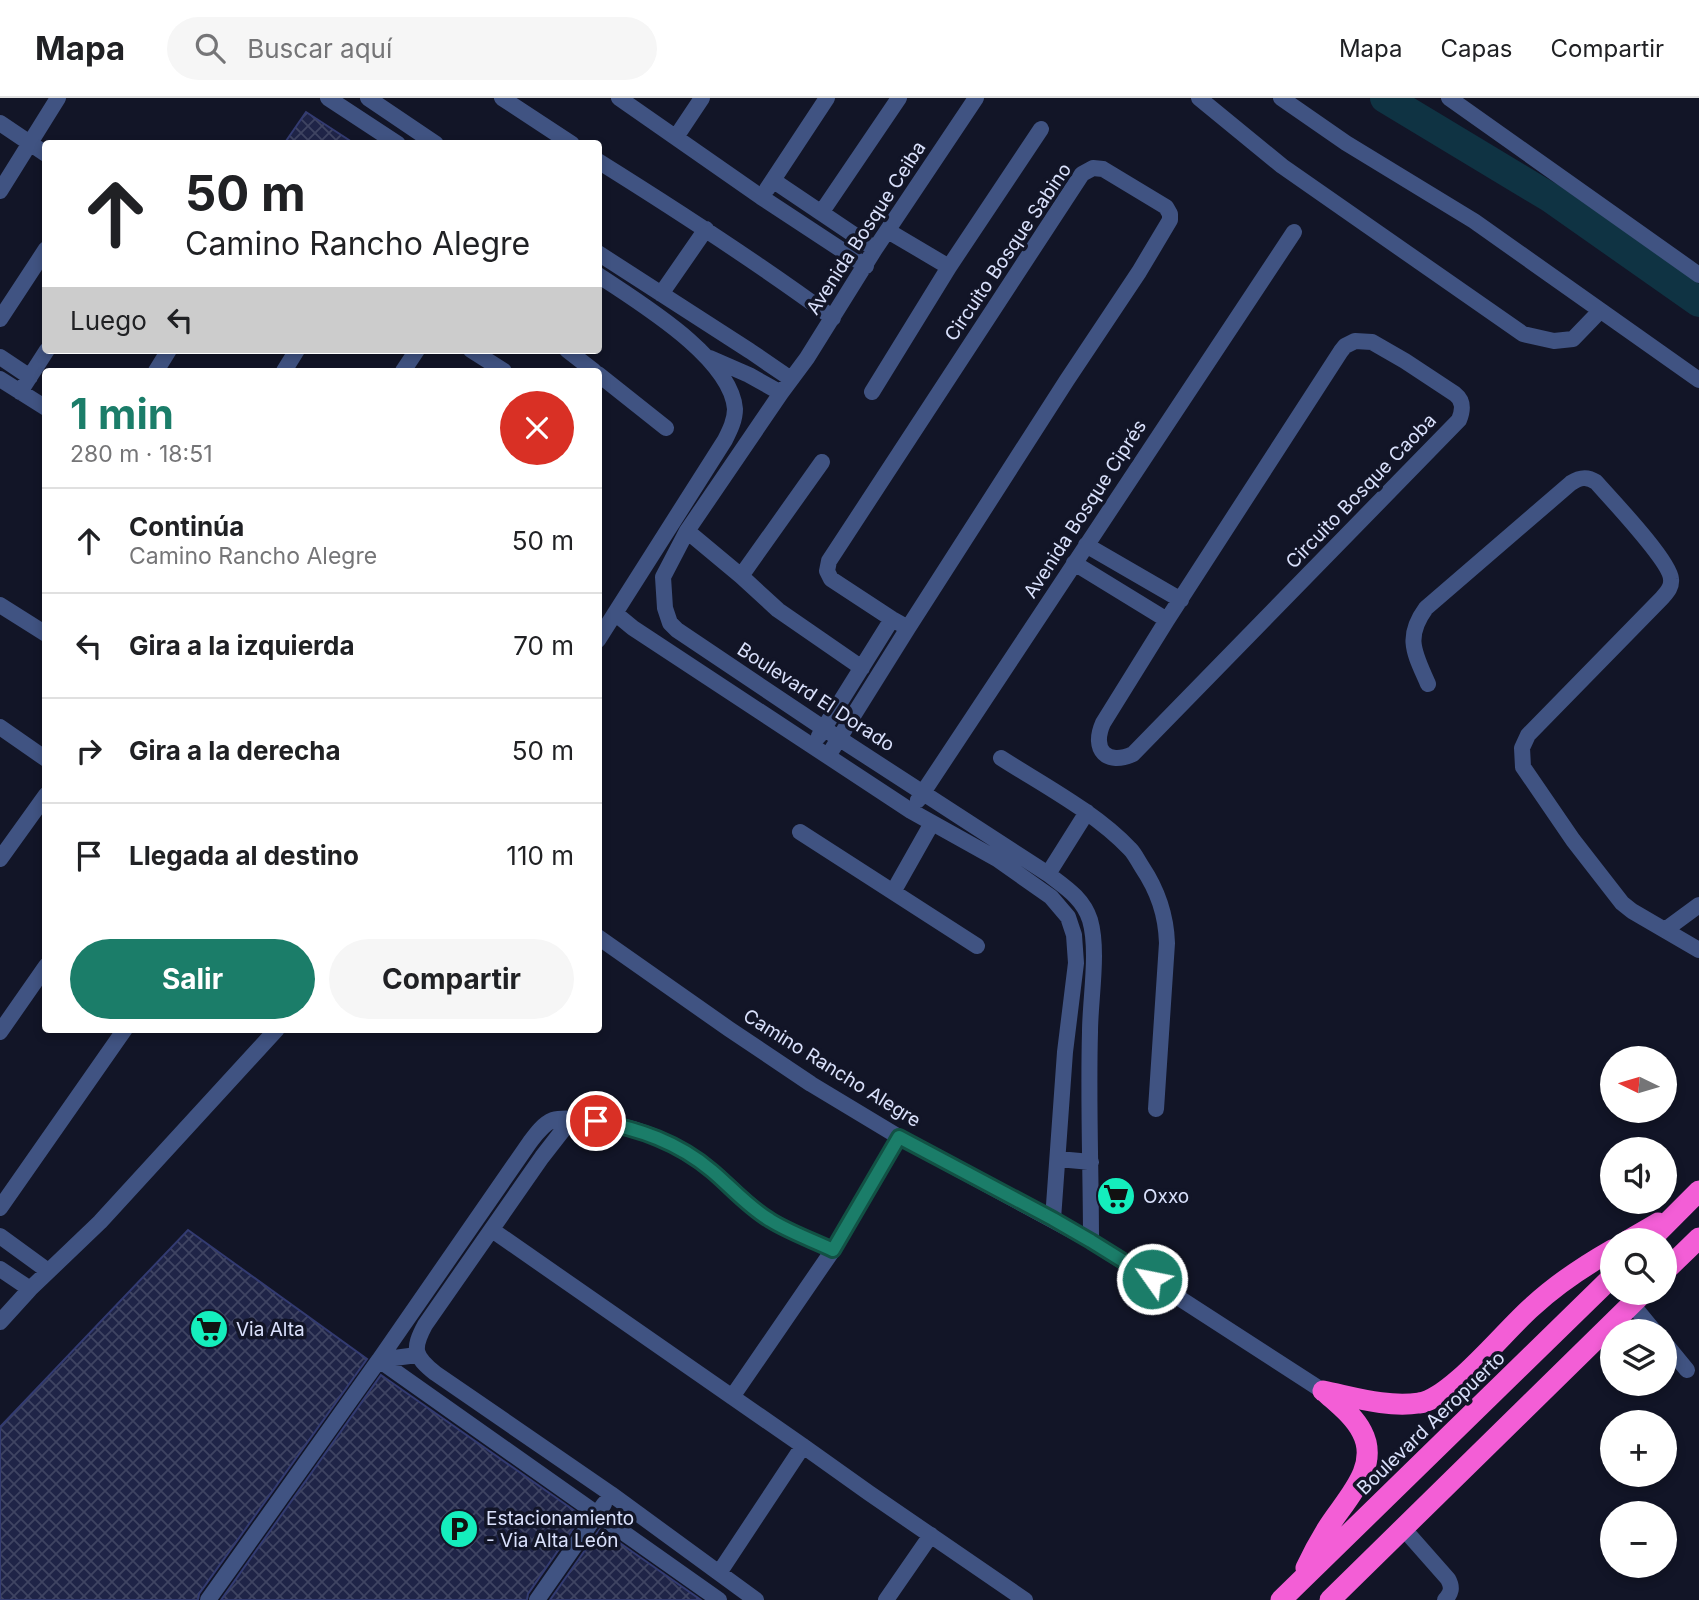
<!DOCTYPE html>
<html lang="es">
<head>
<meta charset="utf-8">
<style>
	:root { --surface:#fff; --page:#f6f6f6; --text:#202124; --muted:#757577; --line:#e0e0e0; --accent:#1b7d69 }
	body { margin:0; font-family:Inter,sans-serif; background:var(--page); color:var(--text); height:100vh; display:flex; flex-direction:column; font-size:26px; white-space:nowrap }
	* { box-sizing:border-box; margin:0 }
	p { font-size:23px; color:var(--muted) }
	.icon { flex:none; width:38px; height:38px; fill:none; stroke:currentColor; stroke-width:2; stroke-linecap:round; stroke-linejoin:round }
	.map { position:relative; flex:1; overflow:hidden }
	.details { position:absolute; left:42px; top:270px; width:560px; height:665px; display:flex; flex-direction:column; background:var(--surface); border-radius:7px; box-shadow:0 4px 10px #0003 }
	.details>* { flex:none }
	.top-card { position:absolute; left:42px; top:42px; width:560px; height:214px; border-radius:7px; box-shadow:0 4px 10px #0003; background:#fff; color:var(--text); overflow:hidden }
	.needle { width:46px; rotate:275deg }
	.tools { position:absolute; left:1600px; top:948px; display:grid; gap:14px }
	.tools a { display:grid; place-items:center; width:77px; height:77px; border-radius:50%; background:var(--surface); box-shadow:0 4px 10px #0003; font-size:35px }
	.pin { position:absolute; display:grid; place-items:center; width:60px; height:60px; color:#fff; margin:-30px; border:4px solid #fff; border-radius:50%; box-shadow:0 2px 7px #0007 }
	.me { position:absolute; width:77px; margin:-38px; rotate:303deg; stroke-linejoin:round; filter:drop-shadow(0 0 5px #0008) }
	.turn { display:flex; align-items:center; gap:24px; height:147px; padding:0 28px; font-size:32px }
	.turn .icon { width:91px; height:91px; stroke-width:2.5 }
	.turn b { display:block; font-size:49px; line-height:60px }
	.then { display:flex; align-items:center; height:66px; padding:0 28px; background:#0003; gap:14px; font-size:26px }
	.round { display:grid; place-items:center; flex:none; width:74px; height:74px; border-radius:37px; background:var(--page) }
	.summary { display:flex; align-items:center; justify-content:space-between; height:119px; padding:0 28px }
	h1 { font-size:42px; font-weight:700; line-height:52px; color:var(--accent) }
	.button { display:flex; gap:14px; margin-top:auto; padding:14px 28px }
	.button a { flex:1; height:80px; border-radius:42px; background:var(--accent); color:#fff; font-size:28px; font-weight:700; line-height:80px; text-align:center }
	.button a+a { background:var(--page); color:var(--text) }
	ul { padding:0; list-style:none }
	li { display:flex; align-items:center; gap:21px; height:105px; padding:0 28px; border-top:2px solid var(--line) }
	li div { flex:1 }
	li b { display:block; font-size:26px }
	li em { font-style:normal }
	header { display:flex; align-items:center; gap:42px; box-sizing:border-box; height:98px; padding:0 35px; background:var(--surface); border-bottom:2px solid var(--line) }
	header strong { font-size:33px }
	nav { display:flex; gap:38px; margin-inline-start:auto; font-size:24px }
	.search { width:490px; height:63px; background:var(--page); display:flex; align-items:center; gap:18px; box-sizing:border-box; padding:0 24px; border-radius:38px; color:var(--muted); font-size:26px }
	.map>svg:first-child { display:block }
</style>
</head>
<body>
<header>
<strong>Mapa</strong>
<div class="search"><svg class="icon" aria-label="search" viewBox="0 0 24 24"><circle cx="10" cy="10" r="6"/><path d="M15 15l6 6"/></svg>Buscar aquí</div>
<nav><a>Mapa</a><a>Capas</a><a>Compartir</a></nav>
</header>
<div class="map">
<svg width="1699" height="1502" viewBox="0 0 1699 1502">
	<defs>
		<pattern id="building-cross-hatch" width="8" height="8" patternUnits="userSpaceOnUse" patternTransform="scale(1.75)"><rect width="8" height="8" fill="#1f2447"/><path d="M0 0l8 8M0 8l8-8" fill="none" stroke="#3f4462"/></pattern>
	</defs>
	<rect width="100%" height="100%" fill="#121527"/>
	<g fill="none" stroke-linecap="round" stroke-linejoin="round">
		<path stroke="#0f3343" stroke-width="30" d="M 1385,0 L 1551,100 L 1699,204"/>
	</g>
	<path fill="url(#building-cross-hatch)" stroke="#333b71" stroke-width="2" d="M 306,14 L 355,46 L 284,46 Z
		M 188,1132 L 367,1261 L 199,1496 L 198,1502 L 0,1502 L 0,1329 Z
		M 381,1277 L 582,1418 L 528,1496 L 527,1502 L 221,1502 Z
		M 600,1431 L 701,1502 L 550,1502 Z"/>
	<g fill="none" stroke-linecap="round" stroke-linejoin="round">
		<path stroke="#405382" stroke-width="16" d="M 328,0 L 398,46
			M 368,0 L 436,46
			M 502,0 L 572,46
			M 619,0 L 761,99 L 866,168
			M 976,0 L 875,151 L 807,260 L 781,295 L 687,433 L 663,479 L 665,510 L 670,525 L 677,532 L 823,630 L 1048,776 C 1065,789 1083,800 1090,822 C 1099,853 1090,902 1090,934 C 1088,1003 1091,1073 1091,1143
			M 1199,0 L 1282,68 L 1523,236 L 1554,243 L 1573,241 L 1600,213
			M 1281,0 L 1346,45 L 1474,123 L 1699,282
			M 1449,0 L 1699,177
			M 0,25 L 46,56
			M 676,39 L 702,0
			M 598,63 C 678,113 757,164 833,220
			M 774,83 L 875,151
			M 767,91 L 827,0
			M 0,93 L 58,0
			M 821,115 L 899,0
			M 888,133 L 949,169
			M 598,155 L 750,253 L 791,281
			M 598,177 C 638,204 731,259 735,311 C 735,322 730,332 725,342 L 598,542
			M 661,196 L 706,131
			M 0,221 L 46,151
			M 1355,243 L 1372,244 L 1405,263 L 1455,296 C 1464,303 1463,312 1459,322 L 1133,656 C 1107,668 1091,652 1103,625 L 1167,522 L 1341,253 L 1345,248 Z
			M 471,252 L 504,273
			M 567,252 L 594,273
			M 0,259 L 30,279
			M 710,260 L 749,277 L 781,295
			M 156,273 L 169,252
			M 284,273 L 297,252
			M 403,273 L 417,252
			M 598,276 L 666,330
			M 0,281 L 46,310
			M 20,294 L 47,252
			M 872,294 L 949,169 L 1041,31
			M 687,433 L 741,478 L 778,512 L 862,570
			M 1086,447 L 1181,502
			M 1074,465 L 1167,522
			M 741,478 L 822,364
			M 0,507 L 46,536
			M 616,516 L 633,530 L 911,713 L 997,761 L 1051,799 L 1068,819 L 1074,837 L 1076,865 L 1065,954 L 1053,1121
			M 1428,586 C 1415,556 1404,540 1426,510 L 1571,385 C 1580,379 1587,378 1596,384 C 1611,401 1670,463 1671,481 C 1672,489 1667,494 1662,500 L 1528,637 L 1522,650 L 1523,669 L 1573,742 L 1622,805 L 1632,813 L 1699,852
			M 0,629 L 46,661
			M 819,638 L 892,521
			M 828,658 L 908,530 L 1067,282 L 1139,174 L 1170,122 L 1170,116 L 1166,109 L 1103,71 L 1093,70 L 1082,76 L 829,463 L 827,473 L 831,481 L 892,521 L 908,530
			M 1001,660 C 1043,687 1095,714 1130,751 C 1135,756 1138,763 1142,769 C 1158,793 1166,816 1167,845 L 1156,1011
			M 918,702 L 1294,134
			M 800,734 L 977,848
			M 0,761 L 46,697
			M 1048,776 L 1087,714
			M 893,794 L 932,725
			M 1665,832 L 1699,807
			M 598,839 L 729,931 L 811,986 L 899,1039 L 1091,1143 L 1323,1293
			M 0,934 L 46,868
			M 576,1021 L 563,1032 L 542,1059 L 425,1227 C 412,1251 414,1258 435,1275 L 611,1396 L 756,1502
			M 1058,1061 L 1091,1064
			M 0,1110 L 125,931
			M 492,1132 L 803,1348 L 869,1395 L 1025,1502
			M 0,1138 L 48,1173
			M 0,1171 L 30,1191 L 100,1124 L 277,931
			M 1632,1206 L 1655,1234
			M 0,1224 L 30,1191
			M 1664,1244 L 1687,1272
			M 732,1299 L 833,1152
			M 1403,1430 L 1448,1481 C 1453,1490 1451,1495 1445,1502
			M 719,1475 L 803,1348
			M 208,1502 L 379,1262 L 417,1257
			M 537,1502 L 604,1406
			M 719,1502 L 379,1262 L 530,1044 C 536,1036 543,1026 553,1022 C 563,1019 575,1021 585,1022 C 631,1026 672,1042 708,1070 C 730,1086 747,1108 770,1122 C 789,1134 812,1142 833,1152 L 899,1039
			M 886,1502 L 931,1437"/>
		<path stroke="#f35ed6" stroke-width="21" d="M 1627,1143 L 1658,1125
			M 1649,1143 L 1699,1093
			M 1664,1174 L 1699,1140
			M 1323,1293 C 1353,1299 1388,1310 1419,1305 C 1451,1301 1506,1231 1533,1208 C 1557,1186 1584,1168 1612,1152
			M 1306,1470 C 1312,1457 1319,1444 1327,1431 C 1344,1403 1381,1370 1362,1334 C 1354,1318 1338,1306 1325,1294
			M 1281,1502 L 1612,1179
			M 1330,1502 L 1643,1195"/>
	</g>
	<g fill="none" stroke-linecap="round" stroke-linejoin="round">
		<defs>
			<path id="route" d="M 596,1023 C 639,1031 678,1044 712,1073 C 731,1089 748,1109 770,1122 C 789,1134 812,1142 833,1152 L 899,1039 L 1053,1121 L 1091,1143 L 1152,1181"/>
		</defs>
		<use href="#route" stroke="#125144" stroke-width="18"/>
		<use href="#route" stroke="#1b7d69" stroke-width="12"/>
	</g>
	<defs>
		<symbol id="supermarket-disc" viewBox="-11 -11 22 22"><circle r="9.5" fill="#14eebd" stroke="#121527"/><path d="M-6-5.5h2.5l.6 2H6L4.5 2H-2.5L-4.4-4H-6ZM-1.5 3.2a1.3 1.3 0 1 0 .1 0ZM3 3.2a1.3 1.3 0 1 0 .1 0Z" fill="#111"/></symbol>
		<symbol id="parking-disc" viewBox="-11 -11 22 22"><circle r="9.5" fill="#14eebd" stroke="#121527"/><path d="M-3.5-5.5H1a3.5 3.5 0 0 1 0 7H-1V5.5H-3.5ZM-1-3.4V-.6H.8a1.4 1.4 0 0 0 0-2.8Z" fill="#111"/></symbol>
	</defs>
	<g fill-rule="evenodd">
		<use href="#supermarket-disc" x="1094" y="1076" width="44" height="44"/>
		<use href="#supermarket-disc" x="187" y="1209" width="44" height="44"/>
		<use href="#parking-disc" x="437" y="1409" width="44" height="44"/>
	</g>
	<g text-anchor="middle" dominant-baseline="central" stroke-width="7" stroke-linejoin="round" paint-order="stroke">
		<g font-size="19" fill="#dae1fc" stroke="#121527">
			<text transform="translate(866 130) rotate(-57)">Avenida Bosque Ceiba</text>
			<text transform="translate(1008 154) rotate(-56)">Circuito Bosque Sabino</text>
			<text transform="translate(1361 393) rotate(-46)">Circuito Bosque Caoba</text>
			<text transform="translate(1085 411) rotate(-57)">Avenida Bosque Ciprés</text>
			<text transform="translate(816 599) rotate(33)">Boulevard El Dorado</text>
			<text transform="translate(832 970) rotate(32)">Camino Rancho Alegre</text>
			<text transform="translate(1431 1325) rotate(-44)">Boulevard Aeropuerto</text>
		</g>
		<g font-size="19" fill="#dae1fc" stroke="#121527" text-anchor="start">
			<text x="1143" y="1098">Oxxo</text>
			<text x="236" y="1231">Via Alta</text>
			<text x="486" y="1420">Estacionamiento<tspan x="486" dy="22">- Via Alta León</tspan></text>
		</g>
	</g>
</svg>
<div class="tools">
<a><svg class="needle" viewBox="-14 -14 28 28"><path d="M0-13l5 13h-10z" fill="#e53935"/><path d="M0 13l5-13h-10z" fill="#757577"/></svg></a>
<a><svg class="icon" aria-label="sound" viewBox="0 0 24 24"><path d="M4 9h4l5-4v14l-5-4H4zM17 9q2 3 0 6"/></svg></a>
<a><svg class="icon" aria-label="search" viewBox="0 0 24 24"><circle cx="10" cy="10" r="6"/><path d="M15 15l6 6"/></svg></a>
<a><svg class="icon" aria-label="layers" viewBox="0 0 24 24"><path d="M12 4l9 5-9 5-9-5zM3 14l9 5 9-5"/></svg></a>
<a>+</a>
<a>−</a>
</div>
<div class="pin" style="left:596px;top:1023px;background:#d93025"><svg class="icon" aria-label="arrive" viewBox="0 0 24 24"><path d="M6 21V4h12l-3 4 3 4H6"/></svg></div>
<svg class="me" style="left:1152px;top:1181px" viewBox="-20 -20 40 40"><circle r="17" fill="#1b7d69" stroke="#fff" stroke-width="3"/><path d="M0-11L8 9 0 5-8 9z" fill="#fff"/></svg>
<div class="top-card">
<div class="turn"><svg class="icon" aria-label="ahead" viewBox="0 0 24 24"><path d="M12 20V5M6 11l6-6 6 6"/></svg><div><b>50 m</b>Camino Rancho Alegre</div></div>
<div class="then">Luego<svg class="icon" aria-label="left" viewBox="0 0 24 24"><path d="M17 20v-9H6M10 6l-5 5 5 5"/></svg></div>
</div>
<section class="details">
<div class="summary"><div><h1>1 min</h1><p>280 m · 18:51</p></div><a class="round" style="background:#d93025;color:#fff"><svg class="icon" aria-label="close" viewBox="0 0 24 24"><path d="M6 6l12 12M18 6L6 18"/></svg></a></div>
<ul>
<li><svg class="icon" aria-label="ahead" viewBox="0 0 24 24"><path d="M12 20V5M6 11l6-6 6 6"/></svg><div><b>Continúa</b><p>Camino Rancho Alegre</p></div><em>50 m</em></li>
<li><svg class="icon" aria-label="left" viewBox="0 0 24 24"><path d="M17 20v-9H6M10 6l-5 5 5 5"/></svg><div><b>Gira a la izquierda</b></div><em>70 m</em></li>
<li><svg class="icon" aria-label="right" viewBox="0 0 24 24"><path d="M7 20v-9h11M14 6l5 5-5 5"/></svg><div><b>Gira a la derecha</b></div><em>50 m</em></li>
<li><svg class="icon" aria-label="arrive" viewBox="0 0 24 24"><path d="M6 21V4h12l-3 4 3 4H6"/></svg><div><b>Llegada al destino</b></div><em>110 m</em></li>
</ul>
<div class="button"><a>Salir</a><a>Compartir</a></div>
</section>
</div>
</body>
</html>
